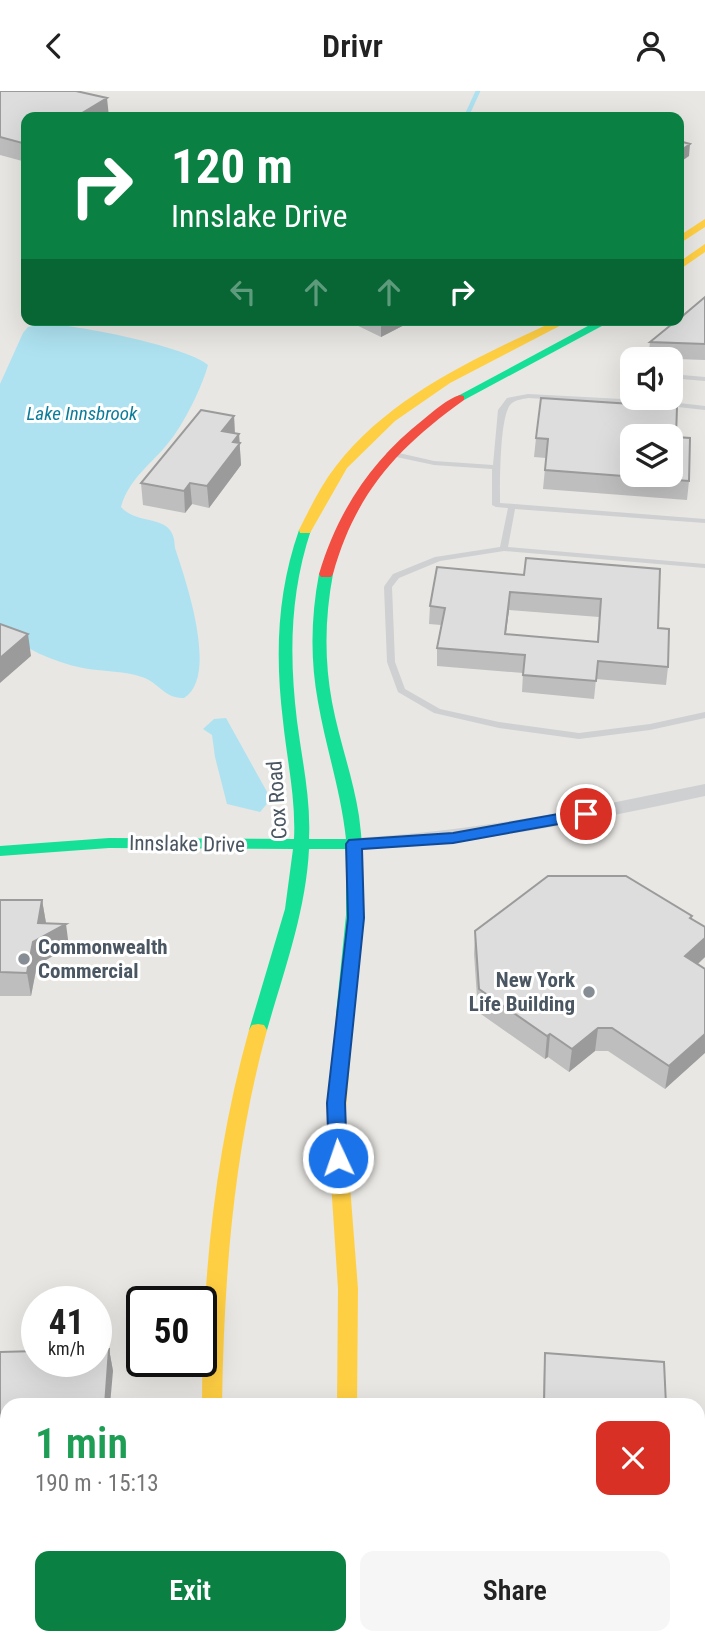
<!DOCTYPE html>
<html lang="en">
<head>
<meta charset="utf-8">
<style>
	:root { --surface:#fff; --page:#f6f6f6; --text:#222; --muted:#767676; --accent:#0b8043 }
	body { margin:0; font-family:"Roboto Condensed",sans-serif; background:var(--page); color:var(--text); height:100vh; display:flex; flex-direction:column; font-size:26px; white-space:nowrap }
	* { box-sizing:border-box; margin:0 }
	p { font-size:23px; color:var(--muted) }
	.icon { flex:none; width:38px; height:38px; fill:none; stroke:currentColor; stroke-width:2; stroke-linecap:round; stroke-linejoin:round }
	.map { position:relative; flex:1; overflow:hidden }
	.panel { position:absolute; left:0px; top:1307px; width:705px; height:247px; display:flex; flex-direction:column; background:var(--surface); border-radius:21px 21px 0 0; box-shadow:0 7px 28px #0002 }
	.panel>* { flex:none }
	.guide { position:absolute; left:21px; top:21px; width:663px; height:214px; border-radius:14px; box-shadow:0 7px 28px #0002; background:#0b8043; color:#fff; overflow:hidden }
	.fabs { position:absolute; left:620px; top:256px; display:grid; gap:14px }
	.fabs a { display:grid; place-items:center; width:63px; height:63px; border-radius:14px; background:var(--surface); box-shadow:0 7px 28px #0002; font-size:35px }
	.speed { position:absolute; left:21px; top:1195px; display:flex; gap:14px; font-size:35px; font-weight:700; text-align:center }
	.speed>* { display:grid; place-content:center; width:91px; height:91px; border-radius:50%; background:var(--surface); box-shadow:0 7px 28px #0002; line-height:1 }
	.speed small { font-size:18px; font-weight:400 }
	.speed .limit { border:4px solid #111; border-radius:10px; background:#fff; color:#111 }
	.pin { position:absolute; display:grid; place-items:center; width:60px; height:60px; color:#fff; margin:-30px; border:4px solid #fff; border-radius:50%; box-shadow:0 2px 7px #0007 }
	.me { position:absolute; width:77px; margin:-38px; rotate:357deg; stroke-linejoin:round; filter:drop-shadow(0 0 5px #0008) }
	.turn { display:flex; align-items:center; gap:24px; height:147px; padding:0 35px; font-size:32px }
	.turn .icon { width:91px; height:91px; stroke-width:2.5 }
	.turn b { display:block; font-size:49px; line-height:60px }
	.lanes { display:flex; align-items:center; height:66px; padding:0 35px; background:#0003; justify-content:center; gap:35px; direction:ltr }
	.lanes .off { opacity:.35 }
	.round { display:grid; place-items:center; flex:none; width:74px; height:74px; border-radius:14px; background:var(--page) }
	.head { display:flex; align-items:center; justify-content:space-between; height:119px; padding:0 35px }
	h1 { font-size:42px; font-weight:600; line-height:52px; color:#1e9e55 }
	.primary-button { display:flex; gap:14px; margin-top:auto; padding:14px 35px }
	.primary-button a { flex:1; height:80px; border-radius:14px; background:var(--accent); color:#fff; font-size:28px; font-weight:600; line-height:80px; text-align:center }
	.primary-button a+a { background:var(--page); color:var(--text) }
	header { display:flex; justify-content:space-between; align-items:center; height:91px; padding:0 35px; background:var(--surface); font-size:32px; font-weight:600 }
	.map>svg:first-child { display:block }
</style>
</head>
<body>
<header><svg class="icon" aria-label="back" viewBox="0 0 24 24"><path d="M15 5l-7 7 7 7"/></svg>Drivr<svg class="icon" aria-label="person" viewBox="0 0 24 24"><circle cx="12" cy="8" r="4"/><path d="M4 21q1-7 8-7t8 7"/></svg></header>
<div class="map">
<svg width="705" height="1553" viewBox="0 0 705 1553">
	<rect width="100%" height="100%" fill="#f4f4f4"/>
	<path fill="#e8e7e3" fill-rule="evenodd" d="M 0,0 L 705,0 L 705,1553 L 0,1553 ZM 26,26 L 679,26 L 679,229 L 26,229 ZM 632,268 L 670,268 L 670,306 L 632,306 ZM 632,345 L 670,345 L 670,383 L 632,383 ZM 37,1211 L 96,1211 L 96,1270 L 37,1270 ZM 142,1211 L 201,1211 L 201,1270 L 142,1270 ZM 7,1314 L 698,1314 L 698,1547 L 7,1547 Z"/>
	<path fill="#aee2f0" d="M 45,233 C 74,233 188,256 208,274 C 202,296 184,333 169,351 C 152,373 129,387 121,416 C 140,437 175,420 175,457 C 186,490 219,586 184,607 C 165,608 158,591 142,586 C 122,579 102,581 83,577 C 53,571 23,557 0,538 L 0,293 L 23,242 L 28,236 Z
		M 226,627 L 271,708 L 260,721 L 227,713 L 215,666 L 212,644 L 203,638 L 214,628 Z"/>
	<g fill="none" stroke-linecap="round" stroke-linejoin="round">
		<path stroke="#aee2f0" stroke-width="4.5" d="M 466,26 L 478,0
			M 45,233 L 48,229"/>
		<path fill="#ced0d2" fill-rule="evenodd" d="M 670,283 L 705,286 L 705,290 L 670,287 Z
			M 528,303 L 641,309 L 644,308 L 705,315 L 705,319 L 651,313 L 648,314 L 528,307 C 523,308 516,309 512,312 C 499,321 500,395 500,412 L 705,428 L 705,432 L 515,418 L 508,456 L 705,473 L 705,477 L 504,460 L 440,470 L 399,487 L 392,496 L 395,571 L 405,598 L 440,618 L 499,631 L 579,642 L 650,633 L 705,621 L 705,627 L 650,639 L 579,648 L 499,637 L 434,622 L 398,601 L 387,571 L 384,496 L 385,494 L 393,483 L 435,466 L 500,456 L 508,417 L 496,416 L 492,414 L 492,378 L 434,374 L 387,364 L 386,362 L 390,360 L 434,370 L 493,374 L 498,319 L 507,307 Z"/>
		<path fill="#ced0d2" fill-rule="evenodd" d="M 705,693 L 705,705 C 589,730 473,754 354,759 L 347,758 L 345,753 L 347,748 L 354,747 C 473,741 588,717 705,693 Z"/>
		<path fill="#16e098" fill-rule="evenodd" d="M 599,229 L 613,229 L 464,309 L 456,309 L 454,307 Z
			M 305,435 L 311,439 C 290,502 289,564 297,630 C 302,669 311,708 309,748 L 346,748 C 341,701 326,657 318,611 C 310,568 311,525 319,483 L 326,479 L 333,483 C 325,525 324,568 332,611 C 339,649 353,686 359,725 C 368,791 361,857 354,923 L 351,927 L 339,927 L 336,923 L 346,824 L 346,758 L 309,758 C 306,820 284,880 267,939 L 264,944 L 252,944 L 249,939 L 285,818 L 293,758 L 109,757 L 0,765 L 0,755 L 109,747 L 294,748 C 296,708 287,669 283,630 C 275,564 277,502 299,439 Z
			M 201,1547 L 223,1547 L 222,1553 L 200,1553 Z"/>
		<path fill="#ffcf43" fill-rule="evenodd" d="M 705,128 L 705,136 L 679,153 L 679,145 Z
			M 705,153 L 705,161 L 679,179 L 679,171 Z
			M 557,229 L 571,229 L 450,292 L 395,330 L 347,377 L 310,442 L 300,442 L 299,439 C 310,417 321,394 336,375 C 391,304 478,266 557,229 Z
			M 345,917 L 351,919 L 354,923 L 345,1030 L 358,1198 L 357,1314 L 337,1314 L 338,1198 L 327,1030 L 336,923 L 339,919 Z
			M 258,933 L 264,934 L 267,939 C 233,1063 224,1187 222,1314 L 202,1314 C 202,1187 215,1061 249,939 L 252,934 Z"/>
		<path fill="#f24e42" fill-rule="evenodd" d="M 460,304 L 464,305 L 464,309 C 397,357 355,403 333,483 L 331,486 L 321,486 L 319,483 C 338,419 372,369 424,328 C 435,319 447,308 460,304 Z
			M 306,1547 L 328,1547 L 326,1553 L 304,1553 Z"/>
	</g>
	<path fill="#bebebf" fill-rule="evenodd" d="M 0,0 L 109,26 L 26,26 L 26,71 L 0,64 Z
		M 705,206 L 705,269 L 648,267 L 650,251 Z
		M 346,229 L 414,229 L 381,246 Z
		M 234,325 L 235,343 L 239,343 L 241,374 L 209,417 L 192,413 L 185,422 L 143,414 L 141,392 Z
		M 676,346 L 689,390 L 687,409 L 543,398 L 546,367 L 534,366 L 536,347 Z
		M 526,467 L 658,537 L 668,576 L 666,594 L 596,588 L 594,608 L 522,601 L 523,582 L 437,575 L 437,557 L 441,534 L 429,533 L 430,515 L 524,484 ZM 509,519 L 599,526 L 597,551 L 506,543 Z
		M 0,809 L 42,809 L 46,832 L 69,856 L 37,874 L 31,905 L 0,905 Z
		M 692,825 L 691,827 L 705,866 L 698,873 L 665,998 L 608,960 L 595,960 L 569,981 L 548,966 L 545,968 L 478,921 L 474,863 L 475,840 Z
		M 109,1258 L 113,1280 L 7,1314 L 7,1469 L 0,1470 L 0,1261 Z
		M 545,1262 L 666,1314 L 543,1314 L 544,1275 Z
		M 698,1392 L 705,1392 L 705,1525 L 698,1524 Z"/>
	<path fill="#9b9b9b" d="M 107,7 L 109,26 L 80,26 L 79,24 Z
		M 690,53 L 689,65 L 679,72 L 679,61 Z
		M 381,229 L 414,229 L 381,246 Z
		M 234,325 L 235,346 L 222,340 Z
		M 239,343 L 241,374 L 209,417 L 207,395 L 233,351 Z
		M 190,392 L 192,413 L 185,422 L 184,400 Z
		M 510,501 L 509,519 L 503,561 L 505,543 Z
		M 28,543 L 31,565 L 0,592 L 0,567 Z
		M 42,809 L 46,832 L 66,833 L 69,856 L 37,874 L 31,905 L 27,882 Z
		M 705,847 L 705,866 L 681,888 L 685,865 Z
		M 598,937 L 595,960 L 569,981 L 572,958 Z
		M 550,943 L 548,966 L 545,968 L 547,945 Z
		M 705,943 L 705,962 L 665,998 L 669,975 Z
		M 109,1258 L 113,1280 L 110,1314 L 105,1314 Z"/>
	<path fill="#ddddde" stroke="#9b9b9b" stroke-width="2" fill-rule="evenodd" d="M 0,0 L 76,0 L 107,7 L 79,24 L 91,26 L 26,26 L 26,53 L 0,46 Z
		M 679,50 L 690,53 L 679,61 Z
		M 705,206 L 705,253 L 650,251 L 677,229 L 679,229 L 679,228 Z
		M 541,307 L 677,316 L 676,346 L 690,347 L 689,390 L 545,379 L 548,348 L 536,347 ZM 632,345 L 670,345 L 670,383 L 632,383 Z
		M 201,319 L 234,325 L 222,340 L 239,343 L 233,351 L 240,352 L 207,395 L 190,392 L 184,400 L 141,392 Z
		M 526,467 L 660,478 L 658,537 L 669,538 L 668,576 L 598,570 L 596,590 L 523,584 L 525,564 L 437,557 L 445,517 L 430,515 L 437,476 L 524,484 ZM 510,501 L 601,508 L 598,551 L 505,543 Z
		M 0,533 L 28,543 L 0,567 Z
		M 548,785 L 626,785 L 692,825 L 690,827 L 705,836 L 705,847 L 685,865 L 705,878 L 705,943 L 669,975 L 612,937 L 598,937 L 572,958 L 550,943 L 547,945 L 479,898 L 475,840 Z
		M 0,809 L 42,809 L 38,832 L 66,833 L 33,851 L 27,882 L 0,881 Z
		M 96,1258 L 109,1258 L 105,1314 L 7,1314 L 7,1448 L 0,1448 L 0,1261 L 37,1260 L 37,1270 L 96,1270 Z
		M 545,1262 L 664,1271 L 666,1314 L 544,1314 Z
		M 698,1392 L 705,1392 L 705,1513 L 698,1513 Z"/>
	<path fill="#1a73e8" stroke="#114b97" stroke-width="2" d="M 586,718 L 594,723 L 592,727 L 453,752 L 362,758 L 364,827 L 345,1012 L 347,1067 L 345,1073 L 338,1075 L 332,1073 L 329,1067 L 327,1012 L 348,827 L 346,753 L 349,749 L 453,742 Z"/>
	<g fill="#868d94" stroke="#fff" stroke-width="2.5">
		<circle cx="24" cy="868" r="7"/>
		<circle cx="589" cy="901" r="7"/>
	</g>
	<g text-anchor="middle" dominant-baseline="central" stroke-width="6" stroke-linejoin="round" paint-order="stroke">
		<g font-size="19" font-style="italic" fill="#0c7c9b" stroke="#fff">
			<text x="82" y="322">Lake Innsbrook</text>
		</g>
		<g font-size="21" fill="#4a5661" stroke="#fff">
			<text transform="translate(277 709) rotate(-94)">Cox Road</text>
			<text transform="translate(187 753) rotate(1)">Innslake Drive</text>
		</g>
		<g font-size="21" font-weight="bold" fill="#4a5661" stroke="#fff" text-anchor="start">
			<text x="38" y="856">Commonwealth<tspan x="38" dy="24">Commercial</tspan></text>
			<text x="575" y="889" text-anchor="end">New York<tspan x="575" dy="24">Life Building</tspan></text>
		</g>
	</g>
</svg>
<div class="fabs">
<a><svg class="icon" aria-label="sound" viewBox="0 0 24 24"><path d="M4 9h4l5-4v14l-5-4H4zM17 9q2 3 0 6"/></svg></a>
<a><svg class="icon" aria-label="layers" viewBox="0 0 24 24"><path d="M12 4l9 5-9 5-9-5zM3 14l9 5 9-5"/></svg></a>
</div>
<div class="speed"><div>41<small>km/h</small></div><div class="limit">50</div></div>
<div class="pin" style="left:586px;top:723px;background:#d93025"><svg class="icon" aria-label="arrive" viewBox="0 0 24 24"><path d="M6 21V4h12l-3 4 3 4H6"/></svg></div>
<svg class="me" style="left:338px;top:1067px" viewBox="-20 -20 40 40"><circle r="17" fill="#1a73e8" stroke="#fff" stroke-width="3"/><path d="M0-11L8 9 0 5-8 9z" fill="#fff"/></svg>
<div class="guide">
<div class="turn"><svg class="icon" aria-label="right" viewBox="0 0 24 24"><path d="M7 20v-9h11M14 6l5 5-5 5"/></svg><div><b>120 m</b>Innslake Drive</div></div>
<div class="lanes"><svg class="icon off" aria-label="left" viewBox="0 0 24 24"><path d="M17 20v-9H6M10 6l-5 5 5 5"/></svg><svg class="icon off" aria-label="ahead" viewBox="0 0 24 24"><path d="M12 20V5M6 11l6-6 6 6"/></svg><svg class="icon off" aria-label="ahead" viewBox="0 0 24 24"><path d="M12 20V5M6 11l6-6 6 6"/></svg><svg class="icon" aria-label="right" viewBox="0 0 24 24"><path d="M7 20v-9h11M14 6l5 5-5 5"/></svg></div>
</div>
<section class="panel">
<div class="head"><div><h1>1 min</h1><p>190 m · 15:13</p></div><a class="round" style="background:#d93025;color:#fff"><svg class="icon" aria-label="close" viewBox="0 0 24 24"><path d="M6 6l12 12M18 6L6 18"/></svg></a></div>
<div class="primary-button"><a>Exit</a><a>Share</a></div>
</section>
</div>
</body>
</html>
